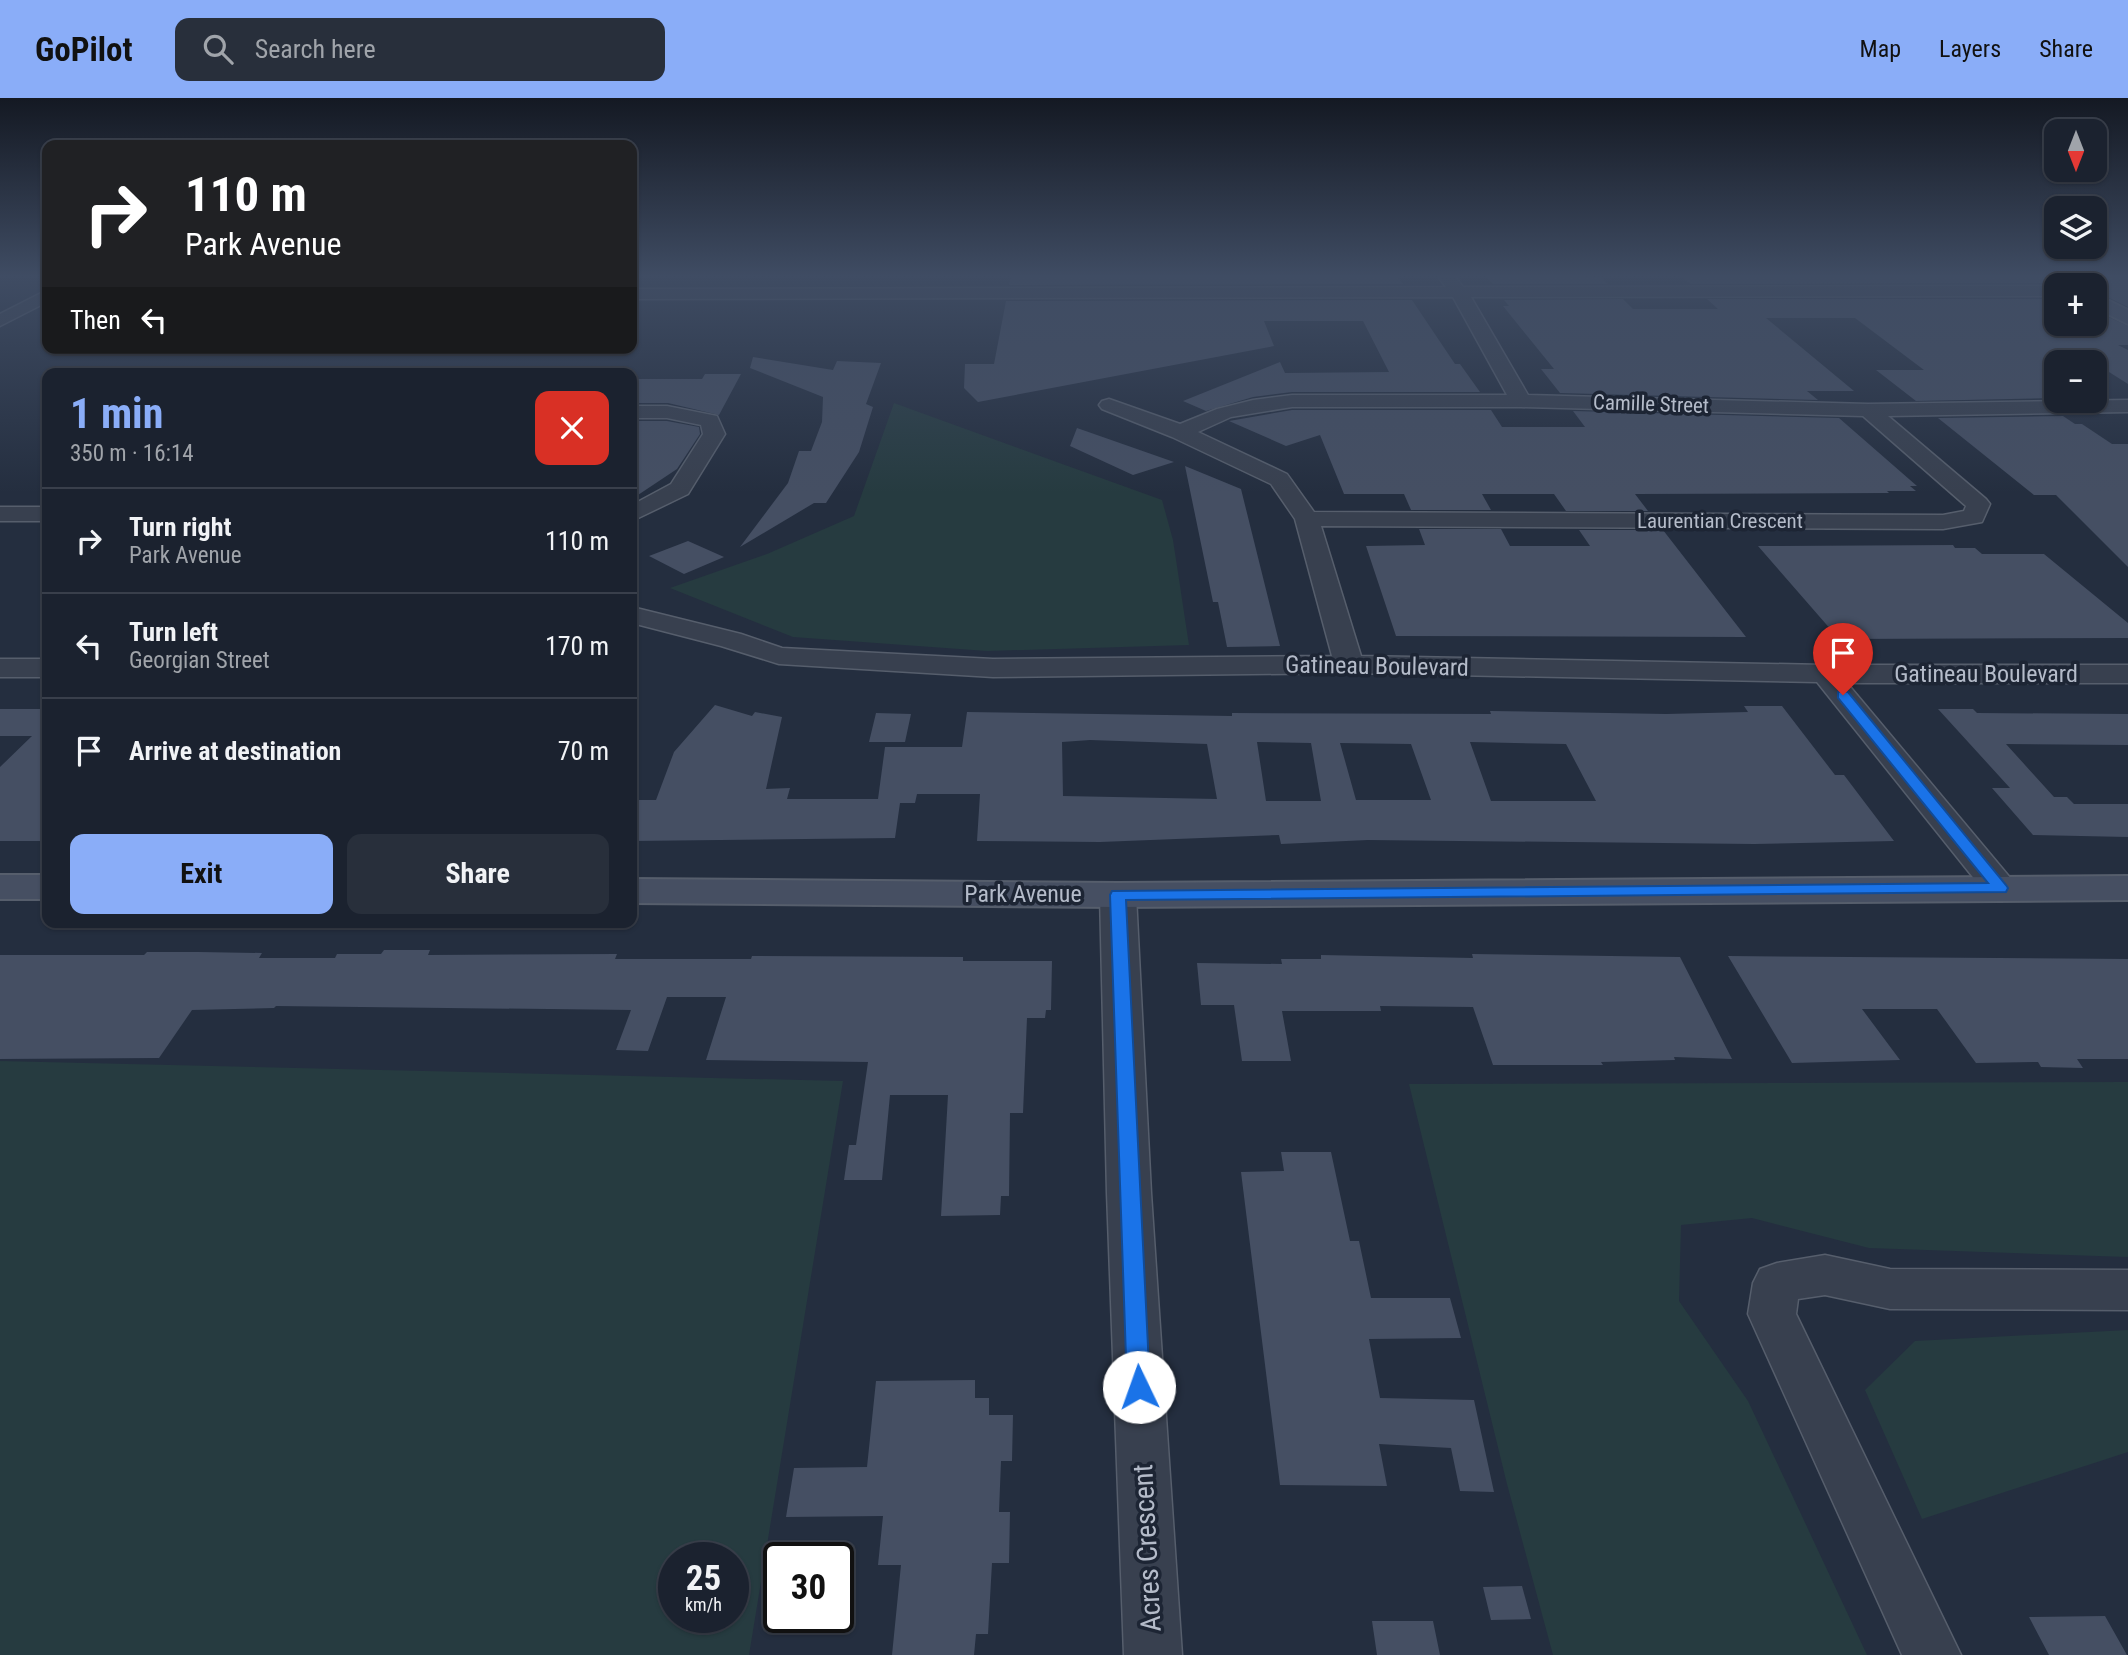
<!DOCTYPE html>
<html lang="en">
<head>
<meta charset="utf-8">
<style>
	:root { --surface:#1b222f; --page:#282f3b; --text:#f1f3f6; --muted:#a0a4aa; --line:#393f4b; --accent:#8aadf8 }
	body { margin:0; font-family:"Roboto Condensed",sans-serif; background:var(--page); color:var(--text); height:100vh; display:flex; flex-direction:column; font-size:26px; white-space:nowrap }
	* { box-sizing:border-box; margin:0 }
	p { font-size:23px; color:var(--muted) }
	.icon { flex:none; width:38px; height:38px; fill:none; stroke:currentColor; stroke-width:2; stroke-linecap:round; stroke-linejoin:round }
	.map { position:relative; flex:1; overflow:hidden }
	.side { position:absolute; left:42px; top:270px; width:595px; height:560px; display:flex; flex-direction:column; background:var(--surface); border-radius:14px; box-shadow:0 2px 5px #0004,0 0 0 2px var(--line) }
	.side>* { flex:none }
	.top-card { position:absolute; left:42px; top:42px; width:595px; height:214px; border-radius:14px; box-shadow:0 2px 5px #0004,0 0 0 2px var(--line); background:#202124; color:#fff; overflow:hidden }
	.needle { width:46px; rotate:180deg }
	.buttons { position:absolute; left:2044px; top:21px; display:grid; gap:14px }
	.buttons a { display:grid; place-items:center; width:63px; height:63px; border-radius:14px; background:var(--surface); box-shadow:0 2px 5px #0004,0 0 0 2px var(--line); font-size:35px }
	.speed { position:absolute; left:658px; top:1444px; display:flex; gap:14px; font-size:35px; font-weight:700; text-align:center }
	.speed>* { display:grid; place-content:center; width:91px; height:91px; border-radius:50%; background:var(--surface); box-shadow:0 2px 5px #0004,0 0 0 2px var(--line); line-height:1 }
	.speed small { font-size:18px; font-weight:400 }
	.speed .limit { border:4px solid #111; border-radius:10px; background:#fff; color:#111 }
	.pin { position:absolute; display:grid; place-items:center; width:60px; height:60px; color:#fff; margin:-72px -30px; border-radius:50% 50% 50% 0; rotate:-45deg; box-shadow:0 0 7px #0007 }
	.pin .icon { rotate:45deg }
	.me { position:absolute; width:77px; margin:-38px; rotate:357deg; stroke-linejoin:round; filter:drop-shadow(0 0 5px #0008) }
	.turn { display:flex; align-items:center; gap:24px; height:147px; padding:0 28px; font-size:32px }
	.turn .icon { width:91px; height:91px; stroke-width:2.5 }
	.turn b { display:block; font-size:49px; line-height:60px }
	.then { display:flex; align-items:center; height:66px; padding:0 28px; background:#0003; gap:14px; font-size:26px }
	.round { display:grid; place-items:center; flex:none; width:74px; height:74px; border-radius:14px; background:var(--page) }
	.head { display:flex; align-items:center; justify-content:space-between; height:119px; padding:0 28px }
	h1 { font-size:42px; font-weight:700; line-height:52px; color:var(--accent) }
	.primary-button { display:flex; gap:14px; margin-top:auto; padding:14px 28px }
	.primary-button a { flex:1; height:80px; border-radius:14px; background:var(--accent); color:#111; font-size:28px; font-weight:700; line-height:80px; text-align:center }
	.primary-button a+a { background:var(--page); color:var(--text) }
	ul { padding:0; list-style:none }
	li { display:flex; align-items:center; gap:21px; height:105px; padding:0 28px; border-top:2px solid var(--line) }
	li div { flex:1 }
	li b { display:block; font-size:26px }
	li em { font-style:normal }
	header { display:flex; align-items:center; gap:42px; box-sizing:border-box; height:98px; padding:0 35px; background:var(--accent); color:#111 }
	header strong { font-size:33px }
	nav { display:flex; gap:38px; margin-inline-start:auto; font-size:24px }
	.search { width:490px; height:63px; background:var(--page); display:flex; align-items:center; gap:18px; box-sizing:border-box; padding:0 24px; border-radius:14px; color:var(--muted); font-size:26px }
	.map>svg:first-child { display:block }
</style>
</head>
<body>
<header>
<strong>GoPilot</strong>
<div class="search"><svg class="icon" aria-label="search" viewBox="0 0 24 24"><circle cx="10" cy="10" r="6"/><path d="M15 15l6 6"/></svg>Search here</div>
<nav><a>Map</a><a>Layers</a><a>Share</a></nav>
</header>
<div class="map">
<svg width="2128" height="1557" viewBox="0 0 2128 1557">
	<rect width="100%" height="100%" fill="#242e3f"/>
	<path fill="#263b40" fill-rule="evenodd" d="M 894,305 L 1162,402 L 1173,442 L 1189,547 L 987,553 L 793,539 L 670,490 L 767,456 L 854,418 Z
		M 0,963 L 843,983 L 749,1557 L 0,1557 ZM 674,1460 L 733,1460 L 733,1519 L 674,1519 Z
		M 2128,984 L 2128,1159 L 1869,1150 L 1752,1120 L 1681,1127 L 1679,1203 L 1748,1303 L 1867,1557 L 1553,1557 L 1507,1386 L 1409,986 Z
		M 2128,1232 L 2128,1354 L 1922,1421 L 1865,1292 L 1915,1243 Z"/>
	<path fill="#454f63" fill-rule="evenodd" d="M 1011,178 L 1397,178 L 1403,186 L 1009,187 Z
		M 1486,178 L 1601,179 L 1608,186 L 1493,186 Z
		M 1681,178 L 2039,178 L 2048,185 L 1690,186 Z
		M 2069,178 L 2128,178 L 2128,209 L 2095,193 L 2095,187 L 2079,187 Z
		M 1623,201 L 1633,211 L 1718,211 L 1707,201 L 2056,201 L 2056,226 L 2095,226 L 2095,213 L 2128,228 L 2128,247 L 2118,247 L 2128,252 L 2128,286 L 2090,262 L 2056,262 L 2056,300 L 1916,303 L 1876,272 L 1924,272 L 1855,220 L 1766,220 L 1854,293 L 1807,293 L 1818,302 L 1560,295 L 1541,271 L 1554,271 L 1503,208 L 1509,208 L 1504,202 Z
		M 1412,202 L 1455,266 L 1460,266 L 1480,294 L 1292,294 L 1253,299 L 1206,313 L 1183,303 L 1280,264 L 1285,275 L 1389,274 L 1363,223 L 1264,223 L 1274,248 L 978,304 L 964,290 L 965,266 L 994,266 L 1006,203 Z
		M 753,259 L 833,272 L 837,263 L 881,265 L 866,306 L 873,309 L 859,354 L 826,405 L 814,405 L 740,449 L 788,385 L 799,353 L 811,353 L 822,324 L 823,299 L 750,270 Z
		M 705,276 L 741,276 L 719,317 L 668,305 L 632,305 L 632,281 L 702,281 Z
		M 1292,312 L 1491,312 L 1502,329 L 1585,329 L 1573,313 L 1839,320 L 1917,388 L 1910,388 L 1916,393 L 1887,393 L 1889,395 L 1635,396 L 1648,413 L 1566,413 L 1554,396 L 1482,396 L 1491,412 L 1411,412 L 1404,396 L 1344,396 L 1320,337 L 1286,348 L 1229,323 Z
		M 2063,318 L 2075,326 L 2082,326 L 2112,346 L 2128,346 L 2128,469 L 2056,397 L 2034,397 L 1938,320 Z
		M 632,323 L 667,323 L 699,329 L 700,336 L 677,371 L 632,401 Z
		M 1077,330 L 1174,364 L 1133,377 L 1070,348 Z
		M 1185,368 L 1241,391 L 1280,548 L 1227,549 L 1218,504 L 1213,504 Z
		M 1419,431 L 1501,431 L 1510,448 L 1590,448 L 1579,432 L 1663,432 L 1746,539 L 1396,538 L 1366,448 L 1425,447 Z
		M 688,443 L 724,459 L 684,476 L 649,458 Z
		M 1953,447 L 1955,450 L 1975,450 L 1982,456 L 2044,456 L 2128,525 L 2128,540 L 1839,541 L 1758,448 Z
		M 715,607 L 752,618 L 755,614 L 782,619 L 766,691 L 790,690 L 787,701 L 878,701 L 885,649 L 962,649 L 967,614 L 1232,618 L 1232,615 L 1491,616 L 1490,613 L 1666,616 L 1748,614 L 1744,608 L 1782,608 L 1835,677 L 1844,677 L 1894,743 L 1754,746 L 1368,742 L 1281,746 L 1279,737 L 1100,744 L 977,743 L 980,696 L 917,696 L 915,705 L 900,705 L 895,740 L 632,743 L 632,702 L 656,702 L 674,654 ZM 1090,642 L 1207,646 L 1217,701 L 1063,698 L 1062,644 ZM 1257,644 L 1311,645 L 1321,703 L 1266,703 ZM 1470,644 L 1566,646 L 1596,703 L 1491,703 ZM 1340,645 L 1411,646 L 1431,702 L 1356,702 Z
		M 0,611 L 47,611 L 47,743 L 0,743 L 0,669 L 32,638 L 0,638 Z
		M 1938,611 L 1973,611 L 1977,615 L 2128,616 L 2128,647 L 2006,646 L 2054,699 L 2067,699 L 2074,706 L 2128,706 L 2128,739 L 2033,737 L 1992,690 L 2010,690 Z
		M 876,615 L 911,616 L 905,644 L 869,644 Z
		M 384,852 L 430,852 L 428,857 L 617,856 L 615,861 L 751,861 L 752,858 L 963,859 L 963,863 L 1052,863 L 1051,912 L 1046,912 L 1045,920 L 1027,920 L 1023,1015 L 1010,1015 L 1009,1098 L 1001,1098 L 1000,1117 L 941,1118 L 948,997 L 890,997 L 882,1082 L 844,1082 L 849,1047 L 856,1047 L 868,964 L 706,962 L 726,899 L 667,899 L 648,953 L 616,952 L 631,912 L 276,908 L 274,910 L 192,912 L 159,960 L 0,961 L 0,857 L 144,857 L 147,854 L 199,854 L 262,855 L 259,860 L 335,860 L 337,856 L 381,856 Z
		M 1472,856 L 1680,859 L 1732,961 L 1674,959 L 1675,962 L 1601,964 L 1603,967 L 1493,967 L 1473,909 L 1380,908 L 1381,913 L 1282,913 L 1291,963 L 1242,963 L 1234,907 L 1201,907 L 1197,865 L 1282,866 L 1281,861 L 1321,861 L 1321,857 L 1473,860 Z
		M 1728,858 L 2128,861 L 2128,961 L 2077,961 L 2083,970 L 2041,969 L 2038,964 L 1976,965 L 1937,911 L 1862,911 L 1900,962 L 1792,965 Z
		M 1281,1054 L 1331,1054 L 1350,1143 L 1359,1143 L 1371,1200 L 1450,1200 L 1461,1240 L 1369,1241 L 1380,1300 L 1474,1302 L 1494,1394 L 1460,1393 L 1451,1350 L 1379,1346 L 1387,1388 L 1280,1387 L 1241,1074 L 1284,1073 Z
		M 975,1282 L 975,1300 L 989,1300 L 989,1317 L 1013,1317 L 1012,1363 L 1001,1363 L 999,1414 L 1010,1414 L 1009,1465 L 992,1465 L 988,1536 L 976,1536 L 974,1557 L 892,1557 L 901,1467 L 878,1467 L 883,1418 L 786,1419 L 794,1370 L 867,1369 L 876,1283 Z
		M 1522,1488 L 1531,1521 L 1491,1522 L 1483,1489 Z
		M 2105,1518 L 2127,1557 L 2049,1557 L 2029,1519 Z
		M 1372,1523 L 1433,1523 L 1440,1557 L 1377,1557 Z"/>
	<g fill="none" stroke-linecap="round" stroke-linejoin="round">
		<defs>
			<path id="street" d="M 1440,177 L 1454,177 L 1463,189 L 2056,188 L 2056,198 L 1471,199 L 1528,297 L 1868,306 L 2128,302 L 2128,314 L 1888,318 L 1986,401 L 1990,406 L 1982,424 L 1943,431 L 1321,428 L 1361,558 L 1825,567 L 2128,567 L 2128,585 L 1847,585 L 2012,782 L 2018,790 L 2012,798 L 2000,801 L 1988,798 L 1817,584 L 1349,575 L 993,579 L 779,566 L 721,548 L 632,525 L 632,509 L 741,536 L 782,550 L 993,561 L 1332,558 L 1295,421 L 1271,386 L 1172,339 L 1102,311 L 1099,307 L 1102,303 L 1109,301 L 1180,326 L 1217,311 L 1253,302 L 1292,297 L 1507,297 L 1453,199 L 632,201 L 632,191 L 1446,189 L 1439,180 ZM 1292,309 L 1521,309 L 1863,318 L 1966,408 L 1964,413 L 1943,417 L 1314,414 L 1287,376 L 1198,334 L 1231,319 Z
				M 47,192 L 47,204 L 0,228 L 0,216 Z
				M 632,308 L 667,308 L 717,318 L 725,336 L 688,396 L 632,423 L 632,407 L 671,386 L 703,336 L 701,327 L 667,320 L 632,320 Z
				M 0,409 L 47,409 L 47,423 L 0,423 Z
				M 0,561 L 47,561 L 47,579 L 0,579 Z
				M 1118,786 L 1131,789 L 1136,797 L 1151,1095 L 1182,1557 L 1124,1557 L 1107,1095 L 1100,797 L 1105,789 Z
				M 1825,1157 L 1890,1171 L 2128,1172 L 2128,1212 L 1890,1211 L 1825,1197 L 1798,1201 L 1796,1216 L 1961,1557 L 1902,1557 L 1748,1216 L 1753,1185 L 1760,1171 L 1777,1165 Z"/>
			<path id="secondary" d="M 2041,177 L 2064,177 L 2077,187 L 2056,188 Z
				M 2095,196 L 2128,212 L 2128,226 L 2095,210 Z
				M 0,777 L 47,777 L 47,801 L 0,801 Z
				M 2128,778 L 2128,802 L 1118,809 L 632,805 L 632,781 L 1118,785 Z"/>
		</defs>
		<use href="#street" stroke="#565e6c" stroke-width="3"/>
		<use href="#secondary" stroke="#565e6c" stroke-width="4"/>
		<use href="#street" fill="#38404f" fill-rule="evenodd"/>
		<use href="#secondary" fill="#464f62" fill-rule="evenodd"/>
	</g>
	<linearGradient id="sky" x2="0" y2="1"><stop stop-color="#141923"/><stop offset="0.45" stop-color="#3f4c63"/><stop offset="1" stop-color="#3f4c63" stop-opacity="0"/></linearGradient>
	<rect width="2128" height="395" fill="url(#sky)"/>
	<path fill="#1a73e8" stroke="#114b97" stroke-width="2" d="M 1843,593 L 1848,594 L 2006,787 L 2008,790 L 2006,794 L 1126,802 L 1150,1289 L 1147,1297 L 1139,1300 L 1131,1297 L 1127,1289 L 1110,797 L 1112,793 L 1988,785 L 1838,600 L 1838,594 Z"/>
	<g text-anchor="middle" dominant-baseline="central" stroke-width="7" stroke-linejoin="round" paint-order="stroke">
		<g font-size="21" fill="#b4bbc9" stroke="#1d2534">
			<text transform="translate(1651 306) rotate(2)">Camille Street</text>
			<text x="1720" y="423">Laurentian Crescent</text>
		</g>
		<g font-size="24" fill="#b4bbc9" stroke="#1d2534">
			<text transform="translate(1377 568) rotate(1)">Gatineau Boulevard</text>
			<text x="1986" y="576">Gatineau Boulevard</text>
			<text x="1023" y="796">Park Avenue</text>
		</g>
		<g font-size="28" fill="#b4bbc9" stroke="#1d2534">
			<text transform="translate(1147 1450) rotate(-93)">Acres Crescent</text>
		</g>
	</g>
</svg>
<div class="buttons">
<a><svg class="needle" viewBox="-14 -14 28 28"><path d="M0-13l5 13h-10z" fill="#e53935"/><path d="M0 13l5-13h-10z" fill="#a0a4aa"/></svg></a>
<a><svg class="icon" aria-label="layers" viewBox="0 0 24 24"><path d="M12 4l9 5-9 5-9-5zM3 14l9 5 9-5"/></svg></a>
<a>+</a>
<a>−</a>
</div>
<div class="speed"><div>25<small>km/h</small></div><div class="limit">30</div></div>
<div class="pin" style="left:1843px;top:597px;background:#d93025"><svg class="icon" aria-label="arrive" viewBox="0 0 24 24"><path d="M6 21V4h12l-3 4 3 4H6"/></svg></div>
<svg class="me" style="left:1139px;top:1289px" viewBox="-20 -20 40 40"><circle r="19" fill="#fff"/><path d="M0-13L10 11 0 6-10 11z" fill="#1a73e8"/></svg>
<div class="top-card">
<div class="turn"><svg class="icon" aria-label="right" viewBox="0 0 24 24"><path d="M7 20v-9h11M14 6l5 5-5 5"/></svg><div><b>110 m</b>Park Avenue</div></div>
<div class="then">Then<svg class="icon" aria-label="left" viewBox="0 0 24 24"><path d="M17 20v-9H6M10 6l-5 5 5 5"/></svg></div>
</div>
<section class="side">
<div class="head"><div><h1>1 min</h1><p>350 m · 16:14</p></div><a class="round" style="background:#d93025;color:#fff"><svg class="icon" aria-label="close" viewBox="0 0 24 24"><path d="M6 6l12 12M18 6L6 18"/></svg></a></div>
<ul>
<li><svg class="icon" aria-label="right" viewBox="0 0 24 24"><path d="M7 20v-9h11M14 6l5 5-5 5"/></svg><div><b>Turn right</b><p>Park Avenue</p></div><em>110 m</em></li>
<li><svg class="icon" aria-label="left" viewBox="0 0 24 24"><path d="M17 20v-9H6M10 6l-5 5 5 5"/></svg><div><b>Turn left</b><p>Georgian Street</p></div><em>170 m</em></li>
<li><svg class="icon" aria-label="arrive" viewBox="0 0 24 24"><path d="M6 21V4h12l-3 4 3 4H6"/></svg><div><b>Arrive at destination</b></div><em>70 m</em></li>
</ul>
<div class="primary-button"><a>Exit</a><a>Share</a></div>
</section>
</div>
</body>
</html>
